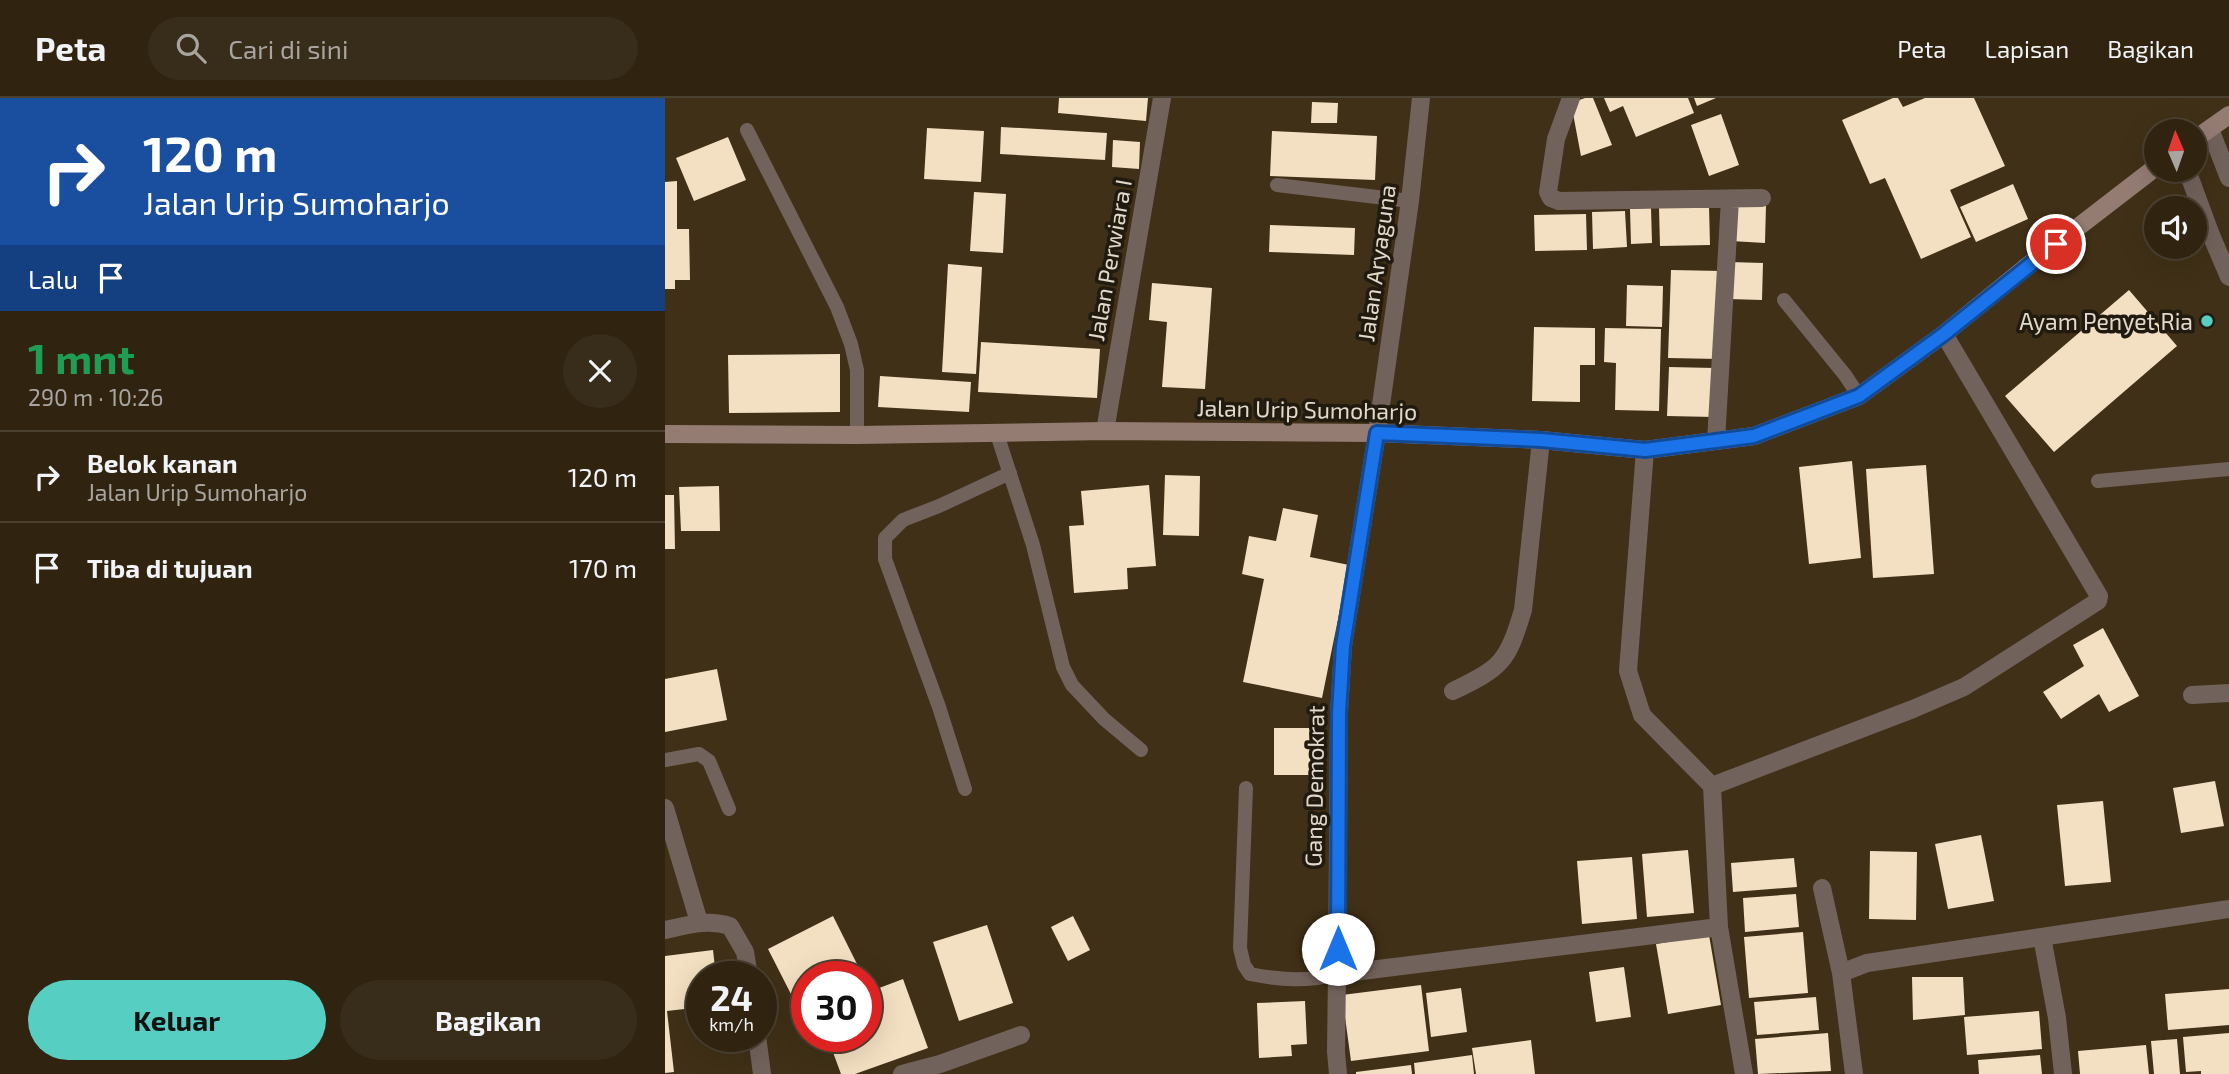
<!DOCTYPE html>
<html lang="id">
<head>
<meta charset="utf-8">
<style>
	:root { --surface:#302411; --page:#382c1a; --text:#f1f3f6; --muted:#a8a49f; --line:#4b4131; --accent:#56cec2 }
	body { margin:0; font-family:"Exo 2",sans-serif; background:var(--page); color:var(--text); height:100vh; display:flex; flex-direction:column; font-size:26px; white-space:nowrap }
	* { box-sizing:border-box; margin:0 }
	p { font-size:23px; color:var(--muted) }
	.icon { flex:none; width:38px; height:38px; fill:none; stroke:currentColor; stroke-width:2; stroke-linecap:round; stroke-linejoin:round }
	.map { position:relative; flex:1; overflow:hidden }
	.side { display:flex; flex-direction:column; background:var(--surface); width:665px }
	.side>* { flex:none }
	.hud { background:#1a4fa0; color:#fff; overflow:hidden }
	.needle { width:46px; rotate:358deg }
	.tools { position:absolute; left:1479px; top:21px; display:grid; gap:14px }
	.tools a { display:grid; place-items:center; width:63px; height:63px; border-radius:50%; background:var(--surface); box-shadow:0 7px 28px #0002,0 0 0 2px var(--line); font-size:35px }
	.speed { position:absolute; left:21px; top:863px; display:flex; gap:14px; font-size:35px; font-weight:700; text-align:center }
	.speed>* { display:grid; place-content:center; width:91px; height:91px; border-radius:50%; background:var(--surface); box-shadow:0 7px 28px #0002,0 0 0 2px var(--line); line-height:1 }
	.speed small { font-size:18px; font-weight:400 }
	.speed .limit { border:10px solid #d22; background:#fff; color:#111 }
	.pin { position:absolute; display:grid; place-items:center; width:60px; height:60px; color:#fff; margin:-30px; border:4px solid #fff; border-radius:50%; box-shadow:0 2px 7px #0007 }
	.me { position:absolute; width:77px; margin:-38px; rotate:0deg; stroke-linejoin:round; filter:drop-shadow(0 0 5px #0008) }
	.turn { display:flex; align-items:center; gap:24px; height:147px; padding:0 28px; font-size:32px }
	.turn .icon { width:91px; height:91px; stroke-width:2.5 }
	.turn b { display:block; font-size:49px; line-height:60px }
	.then { display:flex; align-items:center; height:66px; padding:0 28px; background:#0003; gap:14px; font-size:26px }
	.round { display:grid; place-items:center; flex:none; width:74px; height:74px; border-radius:37px; background:var(--page) }
	.headline { display:flex; align-items:center; justify-content:space-between; height:119px; padding:0 28px }
	h1 { font-size:42px; font-weight:700; line-height:52px; color:#1e9e55 }
	.action { display:flex; gap:14px; margin-top:auto; padding:14px 28px }
	.action a { flex:1; height:80px; border-radius:42px; background:var(--accent); color:#111; font-size:28px; font-weight:700; line-height:80px; text-align:center }
	.action a+a { background:var(--page); color:var(--text) }
	ul { padding:0; list-style:none }
	li { display:flex; align-items:center; gap:21px; height:91px; padding:0 28px; border-top:2px solid var(--line) }
	li div { flex:1 }
	li b { display:block; font-size:26px }
	li em { font-style:normal }
	header { display:flex; align-items:center; gap:42px; box-sizing:border-box; height:98px; padding:0 35px; background:var(--surface); border-bottom:2px solid var(--line) }
	header strong { font-size:33px }
	nav { display:flex; gap:38px; margin-inline-start:auto; font-size:24px }
	.search { width:490px; height:63px; background:var(--page); display:flex; align-items:center; gap:18px; box-sizing:border-box; padding:0 24px; border-radius:38px; color:var(--muted); font-size:26px }
	main { display:flex; flex:1; min-height:0 }
	.map>svg:first-child { display:block }
</style>
</head>
<body>
<header>
<strong>Peta</strong>
<div class="search"><svg class="icon" aria-label="search" viewBox="0 0 24 24"><circle cx="10" cy="10" r="6"/><path d="M15 15l6 6"/></svg>Cari di sini</div>
<nav><a>Peta</a><a>Lapisan</a><a>Bagikan</a></nav>
</header>
<main>
<section class="side">
<div class="hud">
<div class="turn"><svg class="icon" aria-label="right" viewBox="0 0 24 24"><path d="M7 20v-9h11M14 6l5 5-5 5"/></svg><div><b>120 m</b>Jalan Urip Sumoharjo</div></div>
<div class="then">Lalu<svg class="icon" aria-label="arrive" viewBox="0 0 24 24"><path d="M6 21V4h12l-3 4 3 4H6"/></svg></div>
</div>
<div class="headline"><div><h1>1 mnt</h1><p>290 m · 10:26</p></div><a class="round"><svg class="icon" aria-label="close" viewBox="0 0 24 24"><path d="M6 6l12 12M18 6L6 18"/></svg></a></div>
<ul>
<li><svg class="icon" aria-label="right" viewBox="0 0 24 24"><path d="M7 20v-9h11M14 6l5 5-5 5"/></svg><div><b>Belok kanan</b><p>Jalan Urip Sumoharjo</p></div><em>120 m</em></li>
<li><svg class="icon" aria-label="arrive" viewBox="0 0 24 24"><path d="M6 21V4h12l-3 4 3 4H6"/></svg><div><b>Tiba di tujuan</b></div><em>170 m</em></li>
</ul>
<div class="action"><a>Keluar</a><a>Bagikan</a></div>
</section>
<div class="map">
<svg width="1564" height="976" viewBox="0 0 1564 976">
	<rect width="100%" height="100%" fill="#403017"/>
	<path fill="#f3dfc1" d="M 394,0 L 483,0 L 481,23 L 393,15 Z
		M 920,0 L 928,0 L 947,47 L 916,58 L 906,5 Z
		M 939,0 L 1023,0 L 1029,15 L 971,39 L 958,8 L 945,14 Z
		M 1029,0 L 1051,0 L 1032,8 Z
		M 1228,0 L 1233,0 L 1238,9 L 1260,0 L 1309,0 L 1340,68 L 1285,92 L 1306,139 L 1256,161 L 1220,80 L 1205,86 L 1177,22 Z
		M 647,4 L 673,5 L 672,25 L 646,25 Z
		M 1056,16 L 1074,67 L 1044,78 L 1026,27 Z
		M 336,29 L 442,35 L 440,62 L 335,56 Z
		M 262,30 L 319,33 L 316,84 L 259,81 Z
		M 607,33 L 712,38 L 710,82 L 605,78 Z
		M 63,39 L 81,82 L 29,103 L 11,60 Z
		M 448,42 L 475,44 L 474,71 L 447,69 Z
		M 12,83 L 12,131 L 24,131 L 25,182 L 10,182 L 10,191 L 0,191 L 0,84 Z
		M 1348,86 L 1363,121 L 1311,144 L 1295,109 Z
		M 309,94 L 341,96 L 338,155 L 305,153 Z
		M 1067,106 L 1101,107 L 1100,145 L 1066,143 Z
		M 1044,108 L 1045,147 L 995,148 L 994,110 Z
		M 986,110 L 987,145 L 966,146 L 965,111 Z
		M 960,113 L 962,149 L 928,151 L 927,114 Z
		M 921,116 L 922,152 L 870,153 L 869,117 Z
		M 605,127 L 690,130 L 689,157 L 604,154 Z
		M 1065,164 L 1098,165 L 1097,202 L 1064,201 Z
		M 283,166 L 317,169 L 311,276 L 277,274 Z
		M 1006,172 L 1057,173 L 1054,261 L 1003,260 Z
		M 487,185 L 547,190 L 540,291 L 497,289 L 502,224 L 484,222 Z
		M 962,187 L 998,188 L 997,229 L 961,228 Z
		M 1464,192 L 1512,248 L 1389,354 L 1340,298 Z
		M 869,229 L 930,230 L 930,267 L 915,267 L 915,304 L 867,303 Z
		M 940,230 L 996,231 L 994,313 L 950,312 L 951,265 L 939,264 Z
		M 316,244 L 435,251 L 432,300 L 313,294 Z
		M 175,256 L 175,314 L 64,315 L 63,257 Z
		M 1004,269 L 1050,270 L 1049,319 L 1002,318 Z
		M 215,278 L 306,284 L 304,314 L 213,309 Z
		M 1187,363 L 1196,460 L 1144,466 L 1134,369 Z
		M 1261,367 L 1269,476 L 1208,480 L 1201,371 Z
		M 500,377 L 535,378 L 534,438 L 498,437 Z
		M 484,387 L 491,468 L 462,470 L 463,491 L 409,495 L 404,428 L 419,427 L 416,393 Z
		M 54,388 L 55,433 L 16,433 L 14,389 Z
		M 0,397 L 9,397 L 10,451 L 0,451 Z
		M 618,410 L 653,417 L 645,459 L 684,467 L 657,600 L 578,584 L 599,481 L 577,476 L 584,438 L 611,443 Z
		M 1438,530 L 1474,598 L 1444,614 L 1434,596 L 1396,621 L 1378,594 L 1419,568 L 1408,547 Z
		M 52,571 L 62,622 L 0,634 L 0,581 Z
		M 609,630 L 647,630 L 647,677 L 609,677 Z
		M 1550,683 L 1559,728 L 1516,735 L 1508,690 Z
		M 1438,703 L 1446,784 L 1400,788 L 1392,707 Z
		M 1316,737 L 1329,803 L 1283,811 L 1270,746 Z
		M 1023,752 L 1029,815 L 982,819 L 977,756 Z
		M 1205,753 L 1252,754 L 1251,822 L 1204,821 Z
		M 967,759 L 972,821 L 917,826 L 912,763 Z
		M 1129,760 L 1132,789 L 1068,794 L 1066,765 Z
		M 1131,796 L 1134,829 L 1080,834 L 1078,800 Z
		M 168,818 L 195,872 L 181,878 L 142,878 L 142,898 L 130,904 L 103,851 Z
		M 408,818 L 425,852 L 403,863 L 386,829 Z
		M 322,827 L 348,905 L 294,923 L 268,844 Z
		M 1138,834 L 1143,895 L 1084,900 L 1079,839 Z
		M 1044,837 L 1056,907 L 1003,916 L 991,846 Z
		M 48,852 L 51,878 L 37,878 L 37,909 L 2,913 L 9,974 L 0,975 L 0,858 Z
		M 959,869 L 966,919 L 931,924 L 924,874 Z
		M 1247,879 L 1298,879 L 1300,917 L 1248,922 Z
		M 238,881 L 263,950 L 190,976 L 176,976 L 162,938 L 201,938 L 201,895 Z
		M 756,887 L 764,953 L 686,963 L 677,897 Z
		M 796,890 L 802,934 L 766,939 L 761,895 Z
		M 1564,891 L 1564,927 L 1503,932 L 1500,896 Z
		M 1151,899 L 1154,932 L 1092,937 L 1089,904 Z
		M 640,903 L 642,946 L 626,947 L 627,958 L 594,960 L 592,905 Z
		M 1374,913 L 1377,951 L 1302,957 L 1299,919 Z
		M 1163,935 L 1166,973 L 1093,976 L 1090,941 Z
		M 1564,935 L 1564,976 L 1536,976 L 1536,973 L 1521,974 L 1518,939 Z
		M 1512,941 L 1515,976 L 1489,976 L 1486,943 Z
		M 866,942 L 870,976 L 811,976 L 807,950 Z
		M 1481,947 L 1484,976 L 1415,976 L 1413,953 Z
		M 807,957 L 809,976 L 750,976 L 749,965 Z
		M 1375,957 L 1377,976 L 1314,976 L 1313,962 Z
		M 746,967 L 747,976 L 691,976 L 691,974 Z"/>
	<g fill="none" stroke-linecap="round" stroke-linejoin="round">
		<path stroke="#72625c" stroke-width="14" d="M 82,32 L 172,209 L 186,246 L 192,272 L 192,337
			M 612,87 L 745,103
			M 1119,202 L 1180,277 L 1194,298
			M 332,336 L 368,447 L 398,569 L 407,587 L 439,621 L 476,652
			M 1433,383 L 1564,371
			M 0,662 L 34,656 L 44,663 L 64,711
			M 581,690 L 575,850 L 579,867 L 585,876 C 615,882 642,884 672,876
			M 300,691 L 274,609 L 220,461 L 220,440 L 238,422 L 274,408 L 345,375"/>
		<path stroke="#72625c" stroke-width="18" d="M 906,0 L 891,41 L 883,94 L 886,100 L 894,103 L 1097,100
			M 1545,31 L 1564,80
			M 1522,72 L 1546,137 L 1564,179
			M 440,333 L 497,0
			M 1051,343 L 1065,101
			M 980,352 L 963,573 L 977,617 L 1047,688 L 1054,829 L 1079,976
			M 788,593 C 837,569 842,565 858,512 L 876,342
			M 1527,597 L 1564,595
			M 1047,688 L 1248,611 L 1299,589 L 1433,503 L 1434,498 L 1279,236
			M 0,710 L 34,824
			M 1157,790 L 1176,875 L 1189,976
			M 0,832 C 23,827 42,821 65,828 L 80,854 L 84,878
			M 1377,839 L 1392,920 L 1398,976
			M 1176,875 L 1202,865 L 1564,811
			M 672,876 L 674,615 L 678,548 L 712,335 L 745,103 L 756,0
			M 92,938 L 97,976
			M 237,976 L 275,966 L 356,937
			M 673,976 L 671,954 L 672,876 L 1054,829"/>
		<path stroke="#947c73" stroke-width="18" d="M 1530,41 L 1564,17
			M 0,336 L 192,337 L 440,333 L 712,335 L 876,342 L 980,352 L 1089,338 L 1194,298 L 1279,236 L 1360,170 L 1491,69"/>
	</g>
	<g fill="none" stroke-linecap="round" stroke-linejoin="round">
		<defs>
			<path id="route" d="M 673,851 L 674,615 L 678,548 L 712,335 L 876,342 L 980,352 L 1089,338 L 1194,298 L 1279,236 L 1391,146"/>
		</defs>
		<use href="#route" stroke="#114b97" stroke-width="18"/>
		<use href="#route" stroke="#1a73e8" stroke-width="12"/>
	</g>
	<circle fill="#56cec2" stroke="#211a0f" stroke-width="2.5" cx="1542" cy="223" r="7"/>
	<g text-anchor="middle" dominant-baseline="central" stroke-width="7" stroke-linejoin="round" paint-order="stroke">
		<g font-size="23" fill="#e3d9ca" stroke="#211a0f">
			<text transform="translate(444 162) rotate(-80)">Jalan Perwiara I</text>
			<text transform="translate(711 165) rotate(-82)">Jalan Aryaguna</text>
			<text transform="translate(642 311) rotate(1)">Jalan Urip Sumoharjo</text>
			<text transform="translate(649 688) rotate(-89)">Gang Demokrat</text>
		</g>
		<g font-size="23" fill="#e3d9ca" stroke="#211a0f" text-anchor="end">
			<text x="1528" y="223">Ayam Penyet Ria</text>
		</g>
	</g>
</svg>
<div class="tools">
<a><svg class="needle" viewBox="-14 -14 28 28"><path d="M0-13l5 13h-10z" fill="#e53935"/><path d="M0 13l5-13h-10z" fill="#a8a49f"/></svg></a>
<a><svg class="icon" aria-label="sound" viewBox="0 0 24 24"><path d="M4 9h4l5-4v14l-5-4H4zM17 9q2 3 0 6"/></svg></a>
</div>
<div class="speed"><div>24<small>km/h</small></div><div class="limit">30</div></div>
<div class="pin" style="left:1391px;top:146px;background:#d93025"><svg class="icon" aria-label="arrive" viewBox="0 0 24 24"><path d="M6 21V4h12l-3 4 3 4H6"/></svg></div>
<svg class="me" style="left:673px;top:851px" viewBox="-20 -20 40 40"><circle r="19" fill="#fff"/><path d="M0-13L10 11 0 6-10 11z" fill="#1a73e8"/></svg>
</div>
</main>
</body>
</html>
